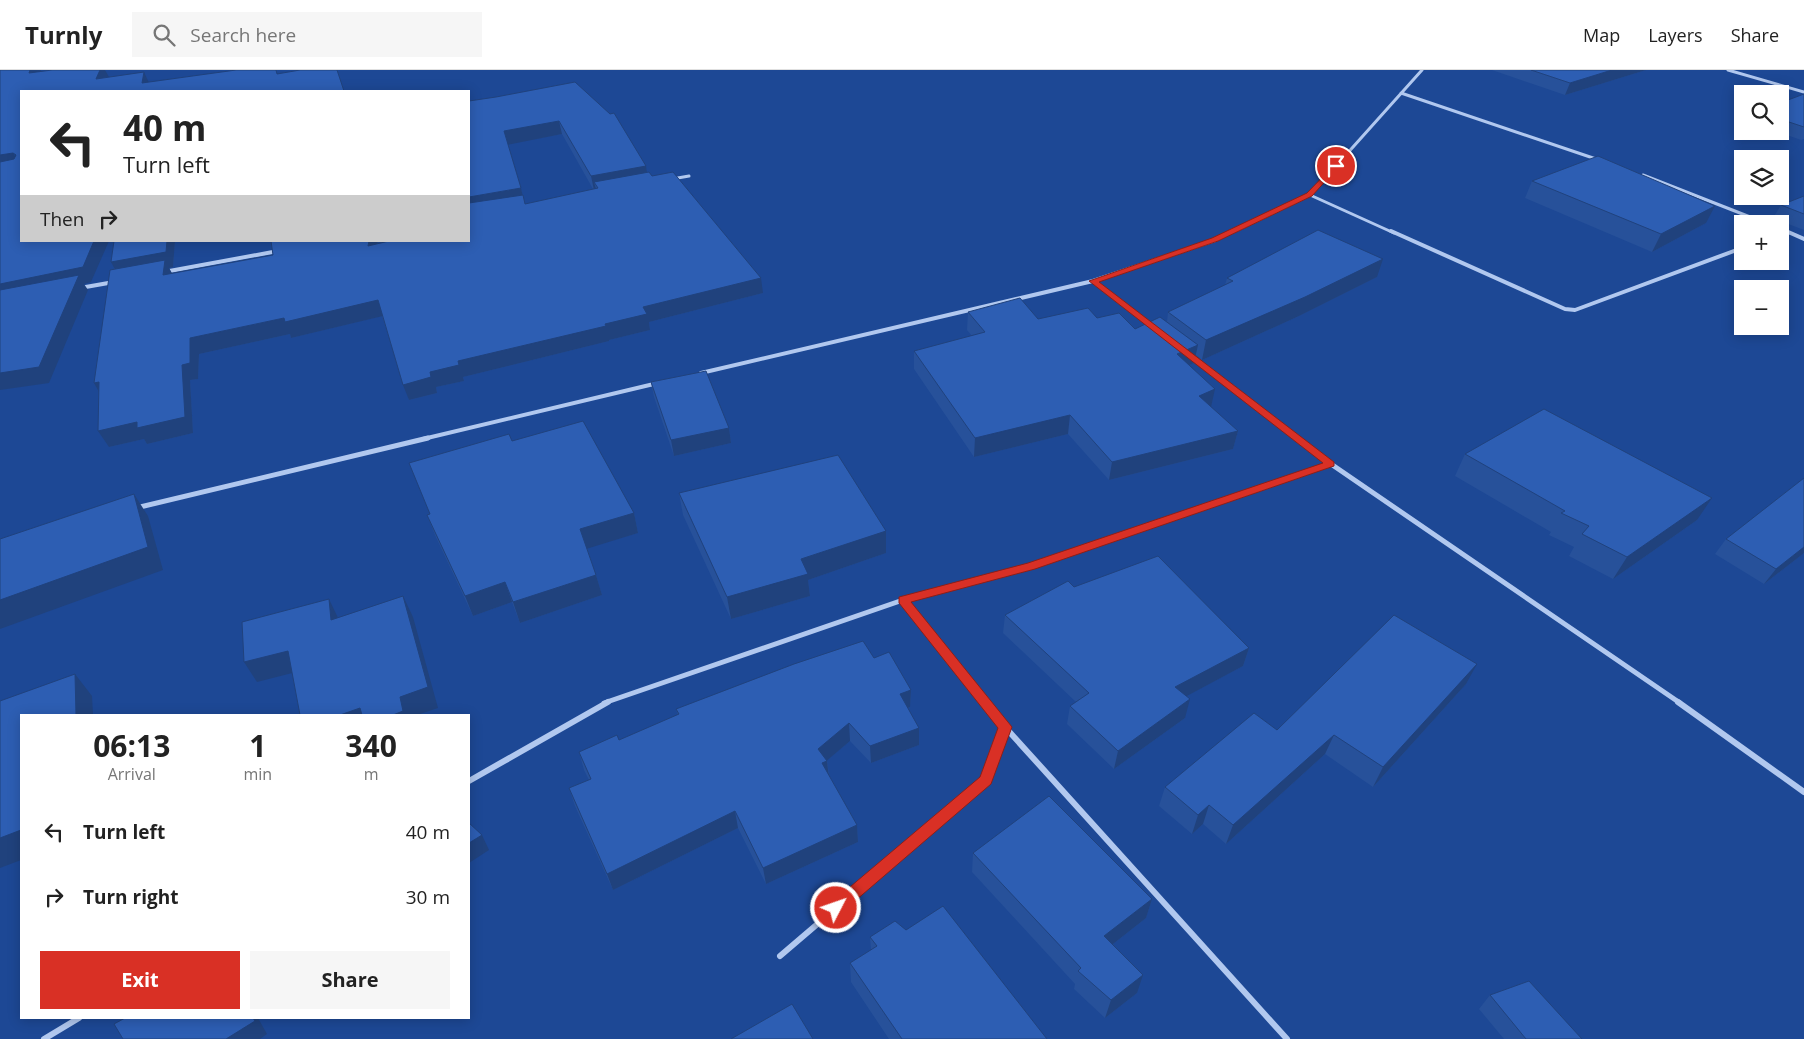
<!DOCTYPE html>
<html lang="en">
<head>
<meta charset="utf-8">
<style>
	:root { --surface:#fff; --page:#f6f6f6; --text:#222; --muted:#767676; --line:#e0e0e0; --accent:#d93025 }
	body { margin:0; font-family:"Open Sans",sans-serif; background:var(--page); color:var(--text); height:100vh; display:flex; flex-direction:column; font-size:19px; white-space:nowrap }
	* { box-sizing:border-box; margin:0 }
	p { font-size:16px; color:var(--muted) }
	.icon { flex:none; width:28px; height:28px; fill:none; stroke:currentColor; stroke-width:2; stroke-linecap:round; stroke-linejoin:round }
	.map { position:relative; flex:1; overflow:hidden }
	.side { position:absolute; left:20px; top:644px; width:450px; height:305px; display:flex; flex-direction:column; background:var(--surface); border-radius:0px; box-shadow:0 2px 12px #0003 }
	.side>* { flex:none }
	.guide { position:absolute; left:20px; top:20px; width:450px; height:152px; border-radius:0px; box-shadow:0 2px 12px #0003; background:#fff; color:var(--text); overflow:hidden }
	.controls { position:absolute; left:1734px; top:15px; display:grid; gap:10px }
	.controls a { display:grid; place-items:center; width:55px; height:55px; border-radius:0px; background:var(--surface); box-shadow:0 2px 12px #0003; font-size:25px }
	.pin { position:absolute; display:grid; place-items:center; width:42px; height:42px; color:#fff; margin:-21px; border:2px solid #fff; border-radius:50%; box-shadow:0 1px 5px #0007 }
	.me { position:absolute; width:55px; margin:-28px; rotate:49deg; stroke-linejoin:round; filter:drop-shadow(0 0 4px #0008) }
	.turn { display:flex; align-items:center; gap:18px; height:105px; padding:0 20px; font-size:22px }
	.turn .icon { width:65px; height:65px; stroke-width:2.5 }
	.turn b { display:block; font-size:35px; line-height:42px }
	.then { display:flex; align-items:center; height:48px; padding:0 20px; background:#0003; gap:10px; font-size:19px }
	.eta { display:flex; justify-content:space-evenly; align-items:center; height:85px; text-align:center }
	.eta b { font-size:30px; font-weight:700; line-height:35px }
	.button { display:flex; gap:10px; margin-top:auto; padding:10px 20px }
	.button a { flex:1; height:58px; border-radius:0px; background:var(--accent); color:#fff; font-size:20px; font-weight:700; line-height:58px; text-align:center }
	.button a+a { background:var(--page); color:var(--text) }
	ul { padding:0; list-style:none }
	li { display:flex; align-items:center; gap:15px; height:65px; padding:0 20px }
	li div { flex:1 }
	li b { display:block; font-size:19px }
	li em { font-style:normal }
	header { display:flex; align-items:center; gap:30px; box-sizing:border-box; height:70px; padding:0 25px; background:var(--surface); border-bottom:1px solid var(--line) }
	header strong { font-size:24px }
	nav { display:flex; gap:28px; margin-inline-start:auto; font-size:18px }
	.search { width:350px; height:45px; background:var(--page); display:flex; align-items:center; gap:12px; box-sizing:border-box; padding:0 18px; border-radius:0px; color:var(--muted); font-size:19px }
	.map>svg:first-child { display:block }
</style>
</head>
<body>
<header>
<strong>Turnly</strong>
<div class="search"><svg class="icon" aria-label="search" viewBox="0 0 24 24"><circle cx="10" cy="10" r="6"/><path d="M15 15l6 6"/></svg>Search here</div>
<nav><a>Map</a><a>Layers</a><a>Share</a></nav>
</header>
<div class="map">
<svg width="1804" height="969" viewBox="0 0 1804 969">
	<rect width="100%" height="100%" fill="#1d4895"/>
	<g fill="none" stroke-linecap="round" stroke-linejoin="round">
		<path stroke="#b1c8ef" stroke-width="3" d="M 1728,0 L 1804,22
			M 1401,23 L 1599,90
			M 1643,105 L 1768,154
			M 672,109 L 689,106
			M 1310,125 L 1394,163
			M 1780,159 L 1789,163
			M 1231,163 L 1310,125 L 1422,0"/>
		<path stroke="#b1c8ef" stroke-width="4" d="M 1391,161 L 1565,239 L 1575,240 L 1742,178
			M 1786,161 L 1804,169
			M 164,202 L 278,181
			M 1093,211 L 1153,257
			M 80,218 L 114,212
			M 1191,286 L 1299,369
			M 701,303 L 1093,211 L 1215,170 L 1233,161
			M 423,369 L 658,313"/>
		<path stroke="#b1c8ef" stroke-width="5" d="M 1297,368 L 1331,394 L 1680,633
			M 136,438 L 428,368
			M 903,530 L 986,633
			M 604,633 L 903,530 L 1031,497 L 1331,394"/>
		<path stroke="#b1c8ef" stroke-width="6" d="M 1678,632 L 1804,722
			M 1005,657 L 1287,969
			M 469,711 L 608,632
			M 780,886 L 986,710 L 1005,657 L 985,632
			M 44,969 L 79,948"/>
	</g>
	<path fill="#27519a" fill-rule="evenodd" d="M 1492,0 L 1646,0 L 1565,25 Z
		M 575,12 L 647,103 L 652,106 L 763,223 L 649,252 L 650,260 L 609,270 L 609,271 L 463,307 L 464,311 L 436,317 L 437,323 L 409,330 L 382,246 L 291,268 L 290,264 L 199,284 L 198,309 L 190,310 L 193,363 L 147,374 L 144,369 L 109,377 L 114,199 L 114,171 L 175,171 L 173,197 L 169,198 L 172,204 L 273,185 L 271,171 L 378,171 L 378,174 L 469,171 L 496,27 ZM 562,64 L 593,119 L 525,134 L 508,74 Z
		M 1804,24 L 1804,69 L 1801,70 L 1776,61 L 1780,61 L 1780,33 Z
		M 1532,111 L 1706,153 L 1652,182 L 1525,128 Z
		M 1804,126 L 1804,160 L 1773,148 L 1781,135 Z
		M 1377,207 L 1299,246 L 1202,290 L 1196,285 L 1194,293 L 1189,295 L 1211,337 L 1238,361 L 1233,379 L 1109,410 L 1068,364 L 974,387 L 914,299 L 914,281 L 972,266 L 967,260 L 968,242 L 1038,249 L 1097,248 L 1135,259 L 1167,252 L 1168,242 L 1225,215 L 1227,208 Z
		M 651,312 L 729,358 L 731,373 L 674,386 L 654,327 Z
		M 512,371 L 634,443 L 638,463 L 587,478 L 596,505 L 602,525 L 520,553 L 512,532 L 473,546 L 435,465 L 427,445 L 430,444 Z
		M 1465,384 L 1697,450 L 1613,509 L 1569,486 L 1574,477 L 1549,465 L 1551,462 L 1455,406 Z
		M 679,423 L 886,483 L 808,510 L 810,526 L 731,549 L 683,445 Z
		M 1726,469 L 1804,483 L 1764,514 L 1715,484 Z
		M 1074,517 L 1249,578 L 1243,596 L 1186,626 L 1185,648 L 1114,699 L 1067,654 L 1070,636 L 1076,632 L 1003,563 L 1005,545 Z
		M 874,588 L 911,620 L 910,637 L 908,638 L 919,675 L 871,693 L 850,671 L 827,690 L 829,705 L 857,755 L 858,772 L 766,814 L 738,758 L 613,820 L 575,736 L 569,718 L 589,710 L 584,700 L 579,682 L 619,670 L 678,645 L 676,639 Z
		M 1466,614 L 1373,717 L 1325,684 L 1226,774 L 1203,754 L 1192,764 L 1159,736 L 1165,717 L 1277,660 Z
		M 973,783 L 1152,829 L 1146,848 L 1113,874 L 1137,923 L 1105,948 L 1074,919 L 1075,914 L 972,802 Z
		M 870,867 L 1047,969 L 889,969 L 851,912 L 850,893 L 871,880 Z
		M 1490,925 L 1582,969 L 1504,969 L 1479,939 Z"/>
	<path fill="#20427d" d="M 30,0 L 41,0 L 36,15 L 29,3 Z
		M 100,0 L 105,0 L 109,7 L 96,9 Z
		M 1612,0 L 1646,0 L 1565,25 L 1570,13 Z
		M 144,2 L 150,15 L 142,13 Z
		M 559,51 L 562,64 L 507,75 L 504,61 Z
		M 13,83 L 21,97 L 0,101 L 0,85 Z
		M 646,96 L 648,110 L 594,112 L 596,119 L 594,120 L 591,106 Z
		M 521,118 L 524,132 L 469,143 L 469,127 Z
		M 1715,136 L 1706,153 L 1652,182 L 1661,164 Z
		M 94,171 L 109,171 L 91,212 L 84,214 L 88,220 L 49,313 L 0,320 L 0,214 Z
		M 167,171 L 175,171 L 173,197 L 169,198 L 173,205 L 119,207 L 111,192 Z
		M 369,171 L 378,171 L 374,191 L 368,176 Z
		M 1383,189 L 1377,207 L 1299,246 L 1202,290 L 1206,270 Z
		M 761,208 L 763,223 L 649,252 L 650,260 L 609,270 L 609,271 L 463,307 L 464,311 L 436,317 L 437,323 L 409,330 L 403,315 L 430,302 L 458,291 L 643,237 Z
		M 378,230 L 383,246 L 291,268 L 290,264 L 199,284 L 198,309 L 190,310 L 193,363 L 147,374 L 144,369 L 109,377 L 98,361 L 182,295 L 190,268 L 284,248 Z
		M 1198,275 L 1194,293 L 1173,302 L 1177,284 Z
		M 99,312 L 103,329 L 94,313 Z
		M 1215,319 L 1211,337 L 1199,326 Z
		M 1070,345 L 1068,364 L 974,387 L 975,368 Z
		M 729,358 L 731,373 L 674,386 L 671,370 Z
		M 1238,361 L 1233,379 L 1109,410 L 1112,392 Z
		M 134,424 L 148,446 L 163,500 L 0,559 L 0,530 Z
		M 1712,428 L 1697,450 L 1613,509 L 1627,487 Z
		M 634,443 L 638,463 L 586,479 L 580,459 Z
		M 886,461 L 886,483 L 808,510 L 810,526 L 731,549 L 727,527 L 801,489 Z
		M 1804,477 L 1804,483 L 1764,514 L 1776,499 Z
		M 596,505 L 602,525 L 520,553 L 513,532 Z
		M 505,512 L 512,532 L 473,546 L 465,526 Z
		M 403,526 L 413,547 L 438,638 L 417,645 L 393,645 L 400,627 Z
		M 329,529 L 339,550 L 331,550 Z
		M 1249,578 L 1243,596 L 1170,635 L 1175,617 Z
		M 288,581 L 300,601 L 257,612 L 244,592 Z
		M 1477,594 L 1466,614 L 1373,717 L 1383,697 Z
		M 75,604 L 92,626 L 93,645 L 76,645 Z
		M 911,620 L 910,637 L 900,641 L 900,624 Z
		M 1190,629 L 1185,648 L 1114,699 L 1118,681 Z
		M 360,638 L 364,645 L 340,645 Z
		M 849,653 L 850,671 L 824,693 L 827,691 L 829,709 L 823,711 L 818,679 Z
		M 919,658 L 919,675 L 871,693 L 870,676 Z
		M 1334,665 L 1325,684 L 1226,774 L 1233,755 Z
		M 1209,735 L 1203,754 L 1192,764 L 1198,745 Z
		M 735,741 L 738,758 L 613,820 L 607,804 Z
		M 857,755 L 858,772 L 766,814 L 763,798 Z
		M 21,760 L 21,790 L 0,798 L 0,768 Z
		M 482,765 L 489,780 L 469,793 L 469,773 Z
		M 1152,829 L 1146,848 L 1099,885 L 1104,866 Z
		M 1143,905 L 1137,923 L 1105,948 L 1111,930 Z
		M 253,948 L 258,948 L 267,964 L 260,969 L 226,969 Z"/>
	<path fill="#2d5eb3" stroke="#20427d" d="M 0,0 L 30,0 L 29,3 L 52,0 L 100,0 L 96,9 L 144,2 L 142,13 L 236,0 L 276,0 L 277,4 L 300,0 L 337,0 L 344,21 L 21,21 L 21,171 L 94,171 L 83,197 L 0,214 L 0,92 L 14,89 L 16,85 L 13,83 L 0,85 Z
		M 1531,0 L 1612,0 L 1570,13 Z
		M 575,12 L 610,44 L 614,43 L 646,96 L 591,106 L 559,51 L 504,61 L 521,118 L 469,127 L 469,31 L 496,27 Z
		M 1804,24 L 1804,57 L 1780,49 L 1780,33 Z
		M 1598,86 L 1715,136 L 1661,164 L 1532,111 Z
		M 649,102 L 652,106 L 673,102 L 761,208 L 643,237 L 647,244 L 605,254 L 606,256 L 458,291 L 459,295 L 430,302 L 431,307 L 403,315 L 378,230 L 285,252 L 284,248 L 190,268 L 190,293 L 182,295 L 185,347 L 137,358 L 137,352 L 98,361 L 99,312 L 94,313 L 110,200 L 165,190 L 163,205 L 273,185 L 271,171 L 369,171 L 368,176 L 389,171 L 469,171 L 469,133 L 523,125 L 525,134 L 598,118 L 594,112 Z
		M 1804,126 L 1804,144 L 1781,135 Z
		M 1318,160 L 1383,189 L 1305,227 L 1206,270 L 1168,242 L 1233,211 L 1227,208 Z
		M 114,171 L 167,171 L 166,182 L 111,192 Z
		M 79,205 L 39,297 L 0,303 L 0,220 Z
		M 1020,228 L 1038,249 L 1088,238 L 1097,248 L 1119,243 L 1135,259 L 1160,247 L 1198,275 L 1177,284 L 1215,319 L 1199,326 L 1238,361 L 1112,392 L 1070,345 L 975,368 L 914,281 L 985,262 L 968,242 Z
		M 706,301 L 729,358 L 671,370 L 651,312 Z
		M 1544,339 L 1712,428 L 1627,487 L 1582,464 L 1589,456 L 1561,443 L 1565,441 L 1465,384 Z
		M 583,351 L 634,443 L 580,459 L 596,505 L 513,532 L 505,512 L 465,526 L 427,445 L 430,444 L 409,393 L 509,364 L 512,371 Z
		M 838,385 L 886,461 L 801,489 L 808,504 L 727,527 L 679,423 Z
		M 1804,408 L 1804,477 L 1776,499 L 1726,469 Z
		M 134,424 L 148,477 L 0,530 L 0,469 Z
		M 1158,486 L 1249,578 L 1175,617 L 1190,629 L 1118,681 L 1070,636 L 1089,623 L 1005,545 L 1068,511 L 1074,517 Z
		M 403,526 L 428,617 L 400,627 L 403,641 L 393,645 L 362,645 L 360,638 L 340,645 L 300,645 L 288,581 L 244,592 L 242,552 L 329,529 L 331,550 Z
		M 1394,545 L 1477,594 L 1383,697 L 1334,665 L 1233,755 L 1209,735 L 1198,745 L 1165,717 L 1254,643 L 1277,660 Z
		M 863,571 L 874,588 L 889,582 L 911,620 L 900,624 L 919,658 L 870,676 L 849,653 L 818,679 L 827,691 L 822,693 L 857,755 L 763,798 L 735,741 L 607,804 L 569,718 L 591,709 L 579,682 L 617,665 L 619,670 L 679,644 L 676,639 L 794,594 Z
		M 75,604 L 76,645 L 21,645 L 21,760 L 0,768 L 0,631 Z
		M 1049,726 L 1152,829 L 1104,866 L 1143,905 L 1111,930 L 1078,901 L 1081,898 L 973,783 Z
		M 469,753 L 482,765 L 469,773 Z
		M 943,836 L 1047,969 L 902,969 L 850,893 L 877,876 L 870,867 L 895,851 L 906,860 Z
		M 1529,911 L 1582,969 L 1526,969 L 1490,925 Z
		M 792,934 L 813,969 L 731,969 Z
		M 125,948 L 253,948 L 255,951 L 226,969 L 123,969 L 114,954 Z"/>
	<path fill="#d93025" stroke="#8d1f18" d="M 1336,93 L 1338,97 L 1312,126 L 1218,171 L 1099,212 L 1334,392 L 1334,396 L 1035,499 L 911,532 L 1012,657 L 991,714 L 841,843 L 836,845 L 831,843 L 829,838 L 831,833 L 980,707 L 998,658 L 899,533 L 899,527 L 1028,493 L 1323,393 L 1089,211 L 1212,168 L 1307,123 Z"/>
</svg>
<div class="controls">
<a><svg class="icon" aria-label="search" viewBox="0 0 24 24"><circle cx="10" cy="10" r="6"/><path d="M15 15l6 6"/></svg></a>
<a><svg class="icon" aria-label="layers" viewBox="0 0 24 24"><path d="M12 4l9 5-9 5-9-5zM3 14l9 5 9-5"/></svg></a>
<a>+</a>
<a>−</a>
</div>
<div class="pin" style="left:1336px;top:96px;background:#d93025"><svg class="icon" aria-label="arrive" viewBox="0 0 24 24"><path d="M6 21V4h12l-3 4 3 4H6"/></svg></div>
<svg class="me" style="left:836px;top:838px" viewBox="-20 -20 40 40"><circle r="17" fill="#d93025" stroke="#fff" stroke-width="3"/><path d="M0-11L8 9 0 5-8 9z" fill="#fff"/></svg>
<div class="guide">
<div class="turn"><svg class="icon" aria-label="left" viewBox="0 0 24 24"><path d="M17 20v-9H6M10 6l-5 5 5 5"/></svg><div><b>40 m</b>Turn left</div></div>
<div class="then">Then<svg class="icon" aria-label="right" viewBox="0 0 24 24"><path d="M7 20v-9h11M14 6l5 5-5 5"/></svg></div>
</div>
<section class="side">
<div class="eta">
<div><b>06:13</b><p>Arrival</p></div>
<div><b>1</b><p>min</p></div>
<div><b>340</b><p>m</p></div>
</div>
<ul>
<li><svg class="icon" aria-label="left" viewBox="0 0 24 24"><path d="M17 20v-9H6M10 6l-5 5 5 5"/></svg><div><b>Turn left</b></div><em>40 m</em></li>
<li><svg class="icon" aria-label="right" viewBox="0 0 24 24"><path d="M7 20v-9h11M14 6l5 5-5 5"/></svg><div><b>Turn right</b></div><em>30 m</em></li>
</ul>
<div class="button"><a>Exit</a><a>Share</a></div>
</section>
</div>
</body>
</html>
